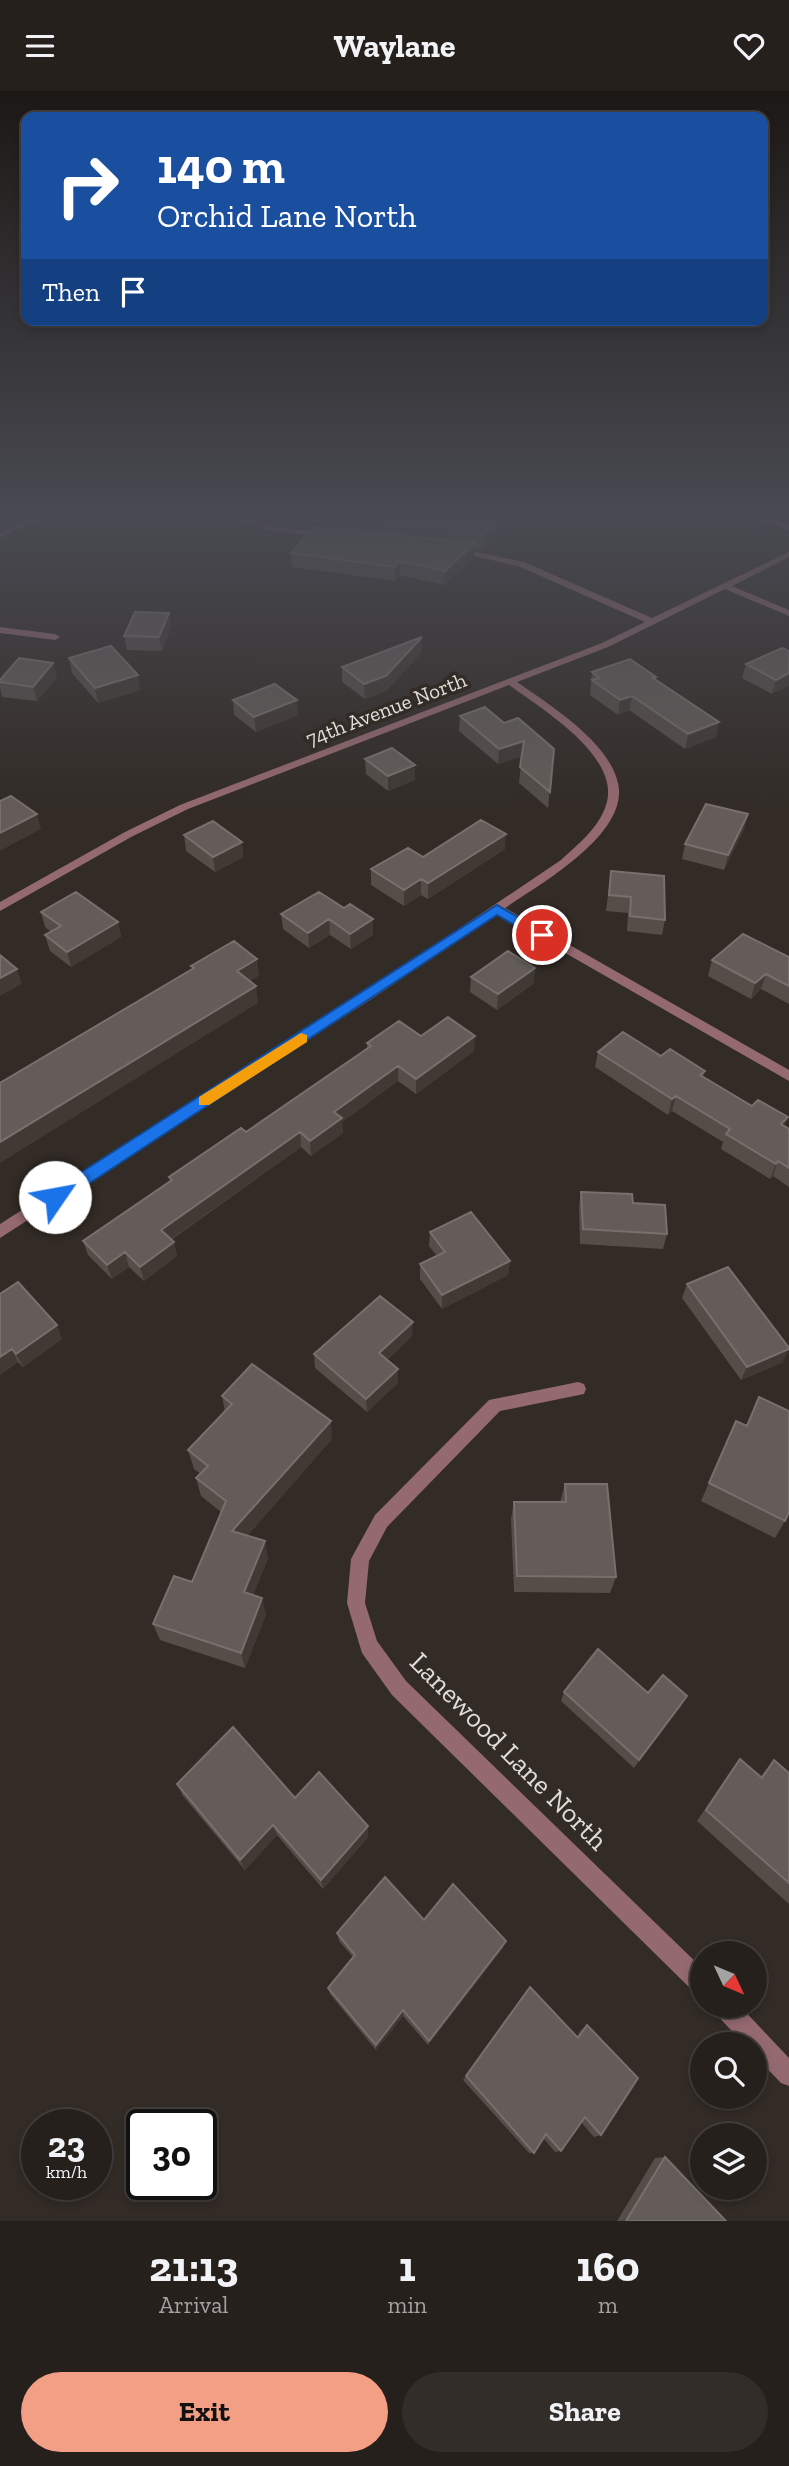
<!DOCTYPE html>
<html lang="en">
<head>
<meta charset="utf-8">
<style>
	:root { --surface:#26201c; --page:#322d29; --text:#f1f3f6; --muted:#a4a3a3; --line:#423e3b; --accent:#f39f85 }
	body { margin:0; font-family:"Zilla Slab",serif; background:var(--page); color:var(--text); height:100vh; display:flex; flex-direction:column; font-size:26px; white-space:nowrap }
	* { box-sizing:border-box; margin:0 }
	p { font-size:23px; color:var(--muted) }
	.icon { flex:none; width:38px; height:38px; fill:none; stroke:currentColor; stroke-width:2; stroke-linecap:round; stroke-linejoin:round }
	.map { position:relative; height:2130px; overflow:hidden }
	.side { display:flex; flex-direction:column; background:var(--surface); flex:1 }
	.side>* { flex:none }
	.banner { position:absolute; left:21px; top:21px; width:747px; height:214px; border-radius:14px; box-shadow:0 4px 10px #0003,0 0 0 2px var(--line); background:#1a4fa0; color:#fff; overflow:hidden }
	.needle { width:46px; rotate:134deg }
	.fabs { position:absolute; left:690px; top:1850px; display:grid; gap:14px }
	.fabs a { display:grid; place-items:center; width:77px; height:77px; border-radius:50%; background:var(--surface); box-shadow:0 4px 10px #0003,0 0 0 2px var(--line); font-size:35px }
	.speed { position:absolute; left:21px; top:2018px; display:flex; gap:14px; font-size:35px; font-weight:700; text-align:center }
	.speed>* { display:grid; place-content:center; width:91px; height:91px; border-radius:50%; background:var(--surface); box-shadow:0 4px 10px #0003,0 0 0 2px var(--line); line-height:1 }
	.speed small { font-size:18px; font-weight:400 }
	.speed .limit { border:4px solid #111; border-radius:10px; background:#fff; color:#111 }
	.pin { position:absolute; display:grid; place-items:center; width:60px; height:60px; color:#fff; margin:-30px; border:4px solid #fff; border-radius:50%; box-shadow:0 2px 7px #0007 }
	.me { position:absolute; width:77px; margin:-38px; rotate:57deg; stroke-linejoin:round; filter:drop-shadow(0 0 5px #0008) }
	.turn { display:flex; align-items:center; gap:24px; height:147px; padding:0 21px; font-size:32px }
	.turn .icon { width:91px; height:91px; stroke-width:2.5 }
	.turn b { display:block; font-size:49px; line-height:60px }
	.then { display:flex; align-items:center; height:66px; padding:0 21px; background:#0003; gap:14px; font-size:26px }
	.eta { display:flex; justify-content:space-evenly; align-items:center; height:119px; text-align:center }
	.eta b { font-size:42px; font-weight:700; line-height:49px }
	.button { display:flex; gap:14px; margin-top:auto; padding:14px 21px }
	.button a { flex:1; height:80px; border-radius:42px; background:var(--accent); color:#111; font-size:28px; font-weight:700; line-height:80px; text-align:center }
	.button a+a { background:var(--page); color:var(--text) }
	header { display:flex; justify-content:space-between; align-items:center; height:91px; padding:0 21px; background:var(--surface); font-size:32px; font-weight:700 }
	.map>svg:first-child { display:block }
</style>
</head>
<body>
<header><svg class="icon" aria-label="menu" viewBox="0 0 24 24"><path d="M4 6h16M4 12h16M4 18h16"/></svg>Waylane<svg class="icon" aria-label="heart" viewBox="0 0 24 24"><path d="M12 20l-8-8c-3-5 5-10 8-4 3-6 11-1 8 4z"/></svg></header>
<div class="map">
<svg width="789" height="2130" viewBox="0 0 789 2130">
	<rect width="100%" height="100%" fill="#322b26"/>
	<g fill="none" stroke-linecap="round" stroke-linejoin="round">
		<path fill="#94696f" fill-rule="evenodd" d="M 40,422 L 50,422 L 0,447 L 0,442 Z
			M 217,422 L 228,422 L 269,435 L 325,442 L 329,444 L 325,446 L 268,439 Z
			M 760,422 L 770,422 L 761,428 L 755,428 L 755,424 Z
			M 453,456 L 524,471 L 652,527 L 789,461 L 789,466 L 732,495 L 789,519 L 789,525 L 725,498 L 608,556 L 517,591 C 550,614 609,651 618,692 C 630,743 539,794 505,817 L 789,979 L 789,990 L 497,823 L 370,909 L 0,1147 L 0,1133 L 362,903 L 561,769 C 578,753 599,737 606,714 C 622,666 542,618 509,594 L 188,718 L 133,745 L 0,820 L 0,811 L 125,741 L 180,714 L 602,552 L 645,531 L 518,475 L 453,460 Z
			M 0,536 L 55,543 L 60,546 L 55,549 L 0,542 Z
			M 578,1291 L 584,1293 L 586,1298 L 584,1303 L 500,1320 L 387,1436 L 369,1470 L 365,1512 L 377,1550 L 406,1590 L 702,1877 L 702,1904 L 694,1901 L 392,1604 L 362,1562 L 347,1512 L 351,1468 L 375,1424 L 489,1309 Z
			M 712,1914 L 739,1914 L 789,1967 L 789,1995 L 781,1992 L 754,1964 L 754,1953 L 744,1953 L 715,1922 Z"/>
		<path fill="#ce8a95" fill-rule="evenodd" d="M 741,422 L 752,422 L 789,434 L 789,439 Z"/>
	</g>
	<path fill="#544d48" d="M 289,422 L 323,422 L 318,433 Z
		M 327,422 L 512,422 L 511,431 L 483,458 L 474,457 L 474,466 L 444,494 L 400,484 L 395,490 L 292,476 L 291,462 L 323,437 L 322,427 Z
		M 169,522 L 171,536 L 162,560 L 127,559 L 124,545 Z
		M 422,546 L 422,561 L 386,600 L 365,608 L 342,591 L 342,576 Z
		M 789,560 L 772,603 L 742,587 L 746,573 Z
		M 69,567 L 140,599 L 98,612 L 72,582 Z
		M 592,581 L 656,586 L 656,589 L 716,646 L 685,658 L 629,619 L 618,624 L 590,604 Z
		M 57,586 L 37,610 L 2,606 L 0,597 L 0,589 Z
		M 233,609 L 298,624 L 256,641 L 234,624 Z
		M 460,625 L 504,632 L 554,658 L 548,717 L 519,692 L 522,665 L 498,673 L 459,640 Z
		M 365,668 L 415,674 L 415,689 L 388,700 L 366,683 Z
		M 748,723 L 744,738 L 724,779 L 682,768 L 685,753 Z
		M 184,744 L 242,751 L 243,766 L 215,781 L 186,760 Z
		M 505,758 L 428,808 L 421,804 L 404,815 L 371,794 L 371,778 L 423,766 Z
		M 611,780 L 665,829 L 662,844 L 627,840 L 628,822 L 606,820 Z
		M 344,817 L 373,828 L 373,844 L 351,858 L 330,844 L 309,857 L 283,838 L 281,823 Z
		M 41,821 L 118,831 L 121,846 L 71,876 L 50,860 L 45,844 L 51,841 L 45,836 Z
		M 789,866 L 789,913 L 761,898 L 751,908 L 708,885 L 712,869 Z
		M 535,877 L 533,893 L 497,919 L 470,901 L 471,886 Z
		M 421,945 L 474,960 L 416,1003 L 398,990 L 342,1031 L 343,1042 L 311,1065 L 301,1056 L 171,1149 L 174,1151 L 177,1165 L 144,1190 L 129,1176 L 112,1188 L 88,1164 L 83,1150 L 170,1091 L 169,1086 L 246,1041 L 367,958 L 367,952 Z
		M 598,961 L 661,965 L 705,980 L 703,986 L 789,1038 L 789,1096 L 773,1085 L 770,1088 L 721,1058 L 723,1051 L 672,1020 L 668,1024 L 595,976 Z
		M 581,1101 L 633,1112 L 667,1143 L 663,1158 L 580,1153 L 579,1115 Z
		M 430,1141 L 510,1170 L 508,1184 L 442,1218 L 420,1188 L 420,1173 L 437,1165 L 429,1155 Z
		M 687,1193 L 783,1271 L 741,1289 L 682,1207 Z
		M 0,1203 L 62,1248 L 23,1276 L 18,1271 L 0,1284 Z
		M 412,1245 L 387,1269 L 398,1278 L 398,1292 L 367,1321 L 315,1277 L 314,1263 Z
		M 222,1305 L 332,1348 L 247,1445 L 268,1467 L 253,1504 L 266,1523 L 245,1577 L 160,1549 L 153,1533 L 192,1491 L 221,1421 L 201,1405 L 196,1387 L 201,1383 L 194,1378 L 188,1359 L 225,1321 Z
		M 736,1330 L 785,1430 L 775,1447 L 701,1410 Z
		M 565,1393 L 616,1486 L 610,1502 L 514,1501 L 511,1428 L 514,1411 L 560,1411 Z
		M 564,1601 L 648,1602 L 682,1614 L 634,1677 L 561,1610 Z
		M 740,1668 L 760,1686 L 774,1669 L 789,1682 L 789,1813 L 697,1730 L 730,1681 Z
		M 177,1693 L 295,1707 L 368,1735 L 368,1746 L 323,1798 L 277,1744 L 245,1779 L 183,1705 Z
		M 424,1829 L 503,1857 L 428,1954 L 403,1925 L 376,1959 L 330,1903 L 328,1897 L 353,1866 L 339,1850 L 337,1842 Z
		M 530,1896 L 577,1945 L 581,1939 L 587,1934 L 601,2044 L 594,2046 L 581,2031 L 561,2060 L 555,2061 L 543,2047 L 534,2062 L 529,2062 L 463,1989 Z
		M 665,2066 L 726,2130 L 617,2130 L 655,2067 Z"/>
	<path fill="#403934" d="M 317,422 L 323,422 L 318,433 Z
		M 508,422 L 512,422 L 511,431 L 483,458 L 483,444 Z
		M 475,452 L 474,466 L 444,494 L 445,480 Z
		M 400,470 L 400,484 L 395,490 L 395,476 Z
		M 169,522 L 171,536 L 162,560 L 159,546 Z
		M 422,546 L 422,561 L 386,600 L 365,608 L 364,593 Z
		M 53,572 L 57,586 L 37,610 L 33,596 Z
		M 789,582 L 789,595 L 772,603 L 776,589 Z
		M 138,584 L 140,599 L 98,612 L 95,597 Z
		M 632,605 L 629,619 L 618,624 L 620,609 Z
		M 297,609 L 298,624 L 256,641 L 254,626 Z
		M 719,631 L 716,646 L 685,658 L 688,643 Z
		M 524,650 L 522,665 L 498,673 L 499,658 Z
		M 415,674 L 415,689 L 388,700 L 388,685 Z
		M 37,723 L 41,738 L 0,760 L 0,742 Z
		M 748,723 L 744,738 L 724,779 L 728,764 Z
		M 506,743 L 505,758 L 428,808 L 428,792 Z
		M 242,751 L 243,766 L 215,781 L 213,766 Z
		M 421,788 L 421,804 L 404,815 L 404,799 Z
		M 329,828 L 330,844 L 309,857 L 308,842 Z
		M 373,828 L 373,844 L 351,858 L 350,843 Z
		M 118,831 L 121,846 L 71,876 L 67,861 Z
		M 257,868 L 259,885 L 239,897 L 237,880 Z
		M 535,877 L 533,893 L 497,919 L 498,903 Z
		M 17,878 L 22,893 L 0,905 L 0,887 Z
		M 766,883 L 761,898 L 751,908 L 755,892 Z
		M 256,895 L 258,912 L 0,1072 L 0,1051 Z
		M 475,945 L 474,960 L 416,1003 L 416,988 Z
		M 398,975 L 398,990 L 342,1031 L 343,1042 L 311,1065 L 310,1050 L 334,1021 Z
		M 676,1005 L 672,1020 L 668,1024 L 672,1008 Z
		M 788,1026 L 782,1041 L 781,1033 Z
		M 300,1041 L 301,1056 L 164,1153 L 161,1139 Z
		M 778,1070 L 773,1085 L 770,1088 L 776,1073 Z
		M 174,1151 L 177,1165 L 144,1190 L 140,1176 Z
		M 125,1161 L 129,1176 L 112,1188 L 107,1174 Z
		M 510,1170 L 508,1184 L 442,1218 L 442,1204 Z
		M 413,1231 L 412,1245 L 379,1276 L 379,1262 Z
		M 57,1234 L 62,1248 L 23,1276 L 16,1263 Z
		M 12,1258 L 18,1271 L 0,1284 L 0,1266 Z
		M 789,1258 L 783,1271 L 741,1289 L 747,1276 Z
		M 398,1278 L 398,1292 L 367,1321 L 366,1308 Z
		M 331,1330 L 332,1348 L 237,1457 L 232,1440 Z
		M 265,1450 L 268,1467 L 248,1517 L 244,1501 Z
		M 262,1507 L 266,1523 L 245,1577 L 241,1562 Z
		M 687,1605 L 682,1614 L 634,1677 L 639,1669 Z
		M 273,1734 L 277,1744 L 245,1779 L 240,1769 Z
		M 368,1735 L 368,1746 L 323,1798 L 321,1789 Z
		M 506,1850 L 503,1857 L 428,1954 L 429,1950 Z
		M 403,1919 L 403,1925 L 376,1959 L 376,1954 Z"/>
	<path fill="#635c58" stroke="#77706c" stroke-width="2" d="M 327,422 L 508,422 L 483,444 L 420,435 L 322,427 Z
		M 314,436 L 475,452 L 445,480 L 400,470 L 395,476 L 291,462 Z
		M 135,521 L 169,522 L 159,546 L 124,545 Z
		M 422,546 L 386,585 L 364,593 L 342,576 Z
		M 111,555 L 138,584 L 95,597 L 69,567 Z
		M 782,557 L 789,560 L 789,582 L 776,589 L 746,573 Z
		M 19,567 L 53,572 L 33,596 L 0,591 L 0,589 Z
		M 630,568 L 656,586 L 653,587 L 719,631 L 688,643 L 632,605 L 620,609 L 592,589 L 599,587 L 592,581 Z
		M 275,593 L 297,609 L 254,626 L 233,609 Z
		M 485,616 L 504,632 L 518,627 L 554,658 L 550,701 L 520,676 L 524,650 L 499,658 L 460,625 Z
		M 392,657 L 415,674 L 388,685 L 365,668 Z
		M 11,705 L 37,723 L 0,742 L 0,710 Z
		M 706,713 L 748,723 L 728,764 L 685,753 Z
		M 481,729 L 506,743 L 428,792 L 421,788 L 404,799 L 371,778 L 408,757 L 423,766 Z
		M 213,730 L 242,751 L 213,766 L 184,744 Z
		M 611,780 L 664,785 L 665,829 L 630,825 L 631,806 L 609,804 Z
		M 76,801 L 118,831 L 67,861 L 45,844 L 61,835 L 41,821 Z
		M 319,801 L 344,817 L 350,813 L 373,828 L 350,843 L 329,828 L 308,842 L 281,823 Z
		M 743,843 L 789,866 L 789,895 L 766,883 L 755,892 L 712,869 Z
		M 234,850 L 257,868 L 237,880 L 256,895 L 0,1051 L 0,992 L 194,877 L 191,875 Z
		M 508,860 L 535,877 L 498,903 L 471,886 Z
		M 0,864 L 17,878 L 0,887 Z
		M 448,926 L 475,945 L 416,988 L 398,975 L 334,1021 L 342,1027 L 310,1050 L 300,1041 L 161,1139 L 174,1151 L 140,1176 L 125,1161 L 107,1174 L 83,1150 L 172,1089 L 169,1086 L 241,1037 L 246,1041 L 371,955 L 367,952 L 399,930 L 421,945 Z
		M 623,941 L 661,965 L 670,958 L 705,980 L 700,984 L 752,1015 L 758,1009 L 788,1026 L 781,1033 L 789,1038 L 789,1077 L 778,1070 L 776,1073 L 726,1043 L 730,1038 L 676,1005 L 672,1008 L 598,961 Z
		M 581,1101 L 632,1103 L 633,1112 L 665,1114 L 667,1143 L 583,1138 Z
		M 471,1121 L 510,1170 L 442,1204 L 420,1173 L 445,1161 L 430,1141 Z
		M 728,1176 L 789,1257 L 789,1258 L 747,1276 L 687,1193 Z
		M 18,1191 L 57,1234 L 16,1263 L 12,1258 L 0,1266 L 0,1203 Z
		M 380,1205 L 413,1231 L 379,1262 L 398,1278 L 366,1308 L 314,1263 Z
		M 252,1273 L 331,1330 L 232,1440 L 265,1450 L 244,1501 L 262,1507 L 241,1562 L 153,1533 L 174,1485 L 192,1491 L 226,1410 L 196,1387 L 208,1375 L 188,1359 L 232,1313 L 222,1305 Z
		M 759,1306 L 789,1320 L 789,1421 L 785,1430 L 709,1392 L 736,1330 L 747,1335 Z
		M 565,1393 L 607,1393 L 616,1486 L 517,1485 L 514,1411 L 566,1411 Z
		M 598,1558 L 648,1602 L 663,1584 L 687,1605 L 639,1669 L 564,1601 Z
		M 233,1636 L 295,1707 L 319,1681 L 368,1735 L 321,1789 L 273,1734 L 240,1769 L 177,1693 Z
		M 740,1668 L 762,1687 L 774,1669 L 789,1682 L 789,1792 L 706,1719 Z
		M 385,1786 L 424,1829 L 453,1793 L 506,1850 L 429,1950 L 403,1919 L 376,1954 L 328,1897 L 355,1864 L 337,1842 Z
		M 530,1896 L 578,1947 L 587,1934 L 638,1987 L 601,2044 L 585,2026 L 561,2060 L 546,2043 L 534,2062 L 466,1985 Z
		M 665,2066 L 726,2130 L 626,2130 Z"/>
	<linearGradient id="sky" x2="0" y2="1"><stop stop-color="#1c1815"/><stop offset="0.59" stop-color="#494a52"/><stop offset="1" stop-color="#494a52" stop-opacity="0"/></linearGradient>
	<rect width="789" height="720" fill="url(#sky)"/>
	<path fill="#1a73e8" stroke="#114b97" stroke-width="2" d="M 497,814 L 549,844 L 547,847 L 537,847 L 497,824 L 61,1111 L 49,1111 L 49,1102 Z"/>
	<path fill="#f59e0b" d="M 301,942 L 307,944 L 307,951 L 209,1014 L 199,1014 L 199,1006 Z"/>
	<g text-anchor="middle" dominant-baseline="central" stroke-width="7" stroke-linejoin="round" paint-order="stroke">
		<g font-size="21" fill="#e1ddd9" stroke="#322b26">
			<text transform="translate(386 618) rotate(-21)">74th Avenue North</text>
		</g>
		<g font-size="28" fill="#e1ddd9" stroke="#322b26">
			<text transform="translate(509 1660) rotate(45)">Lanewood Lane North</text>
		</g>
	</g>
</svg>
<div class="fabs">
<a><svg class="needle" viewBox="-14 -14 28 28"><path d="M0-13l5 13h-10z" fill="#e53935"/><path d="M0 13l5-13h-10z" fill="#a4a3a3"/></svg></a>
<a><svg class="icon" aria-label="search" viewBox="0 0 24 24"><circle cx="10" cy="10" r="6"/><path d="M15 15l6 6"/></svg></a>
<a><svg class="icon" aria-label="layers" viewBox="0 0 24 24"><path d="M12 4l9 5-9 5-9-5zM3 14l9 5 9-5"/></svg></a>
</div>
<div class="speed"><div>23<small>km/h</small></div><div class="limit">30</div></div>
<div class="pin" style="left:542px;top:844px;background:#d93025"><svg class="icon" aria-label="arrive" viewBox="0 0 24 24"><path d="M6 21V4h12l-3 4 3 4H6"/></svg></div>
<svg class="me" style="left:55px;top:1106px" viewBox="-20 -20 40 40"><circle r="19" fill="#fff"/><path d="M0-13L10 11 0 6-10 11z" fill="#1a73e8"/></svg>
<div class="banner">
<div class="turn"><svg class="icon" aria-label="right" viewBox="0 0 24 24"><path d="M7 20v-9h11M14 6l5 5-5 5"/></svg><div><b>140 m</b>Orchid Lane North</div></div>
<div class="then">Then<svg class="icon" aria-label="arrive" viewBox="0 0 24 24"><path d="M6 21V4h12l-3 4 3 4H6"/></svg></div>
</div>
</div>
<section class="side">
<div class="eta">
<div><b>21:13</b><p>Arrival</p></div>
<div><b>1</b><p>min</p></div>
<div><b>160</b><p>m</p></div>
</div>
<div class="button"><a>Exit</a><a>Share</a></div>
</section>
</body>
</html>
